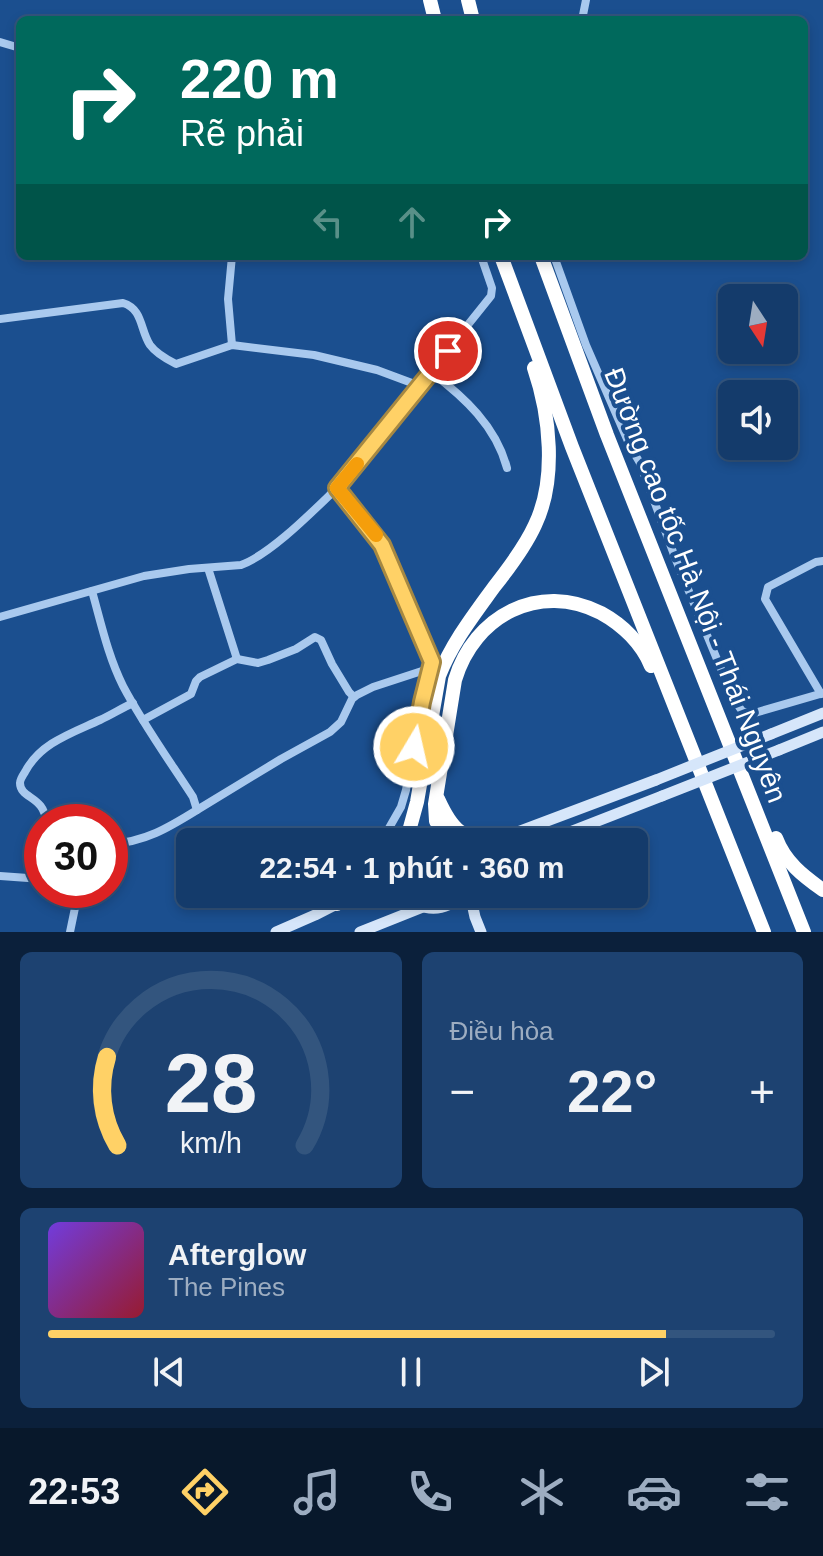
<!DOCTYPE html>
<html lang="vi">
<meta charset="utf-8">
<style>
:root{--surface:#143b6b;--page:#1d4271;--text:#f1f3f6;--muted:#9dadc1;--line:#33557e;--accent:#ffd166}
body{margin:0;font-family:Arial,sans-serif;background:var(--page);color:var(--text);height:100vh;display:flex;flex-direction:column;font-size:30px;white-space:nowrap}
*{box-sizing:border-box;margin:0}
p{font-size:26px;color:var(--muted)}
.icon{flex:none;width:44px;height:44px;fill:none;stroke:currentColor;stroke-width:2;stroke-linecap:round;stroke-linejoin:round}
.map{position:relative;height:932px;overflow:hidden}
.panel{display:flex;flex-direction:column;gap:20px;padding:20px;background:#0b203b;flex:1}
.panel>*{flex:none}
.guide{position:absolute;left:16px;top:16px;width:792px;height:244px;border-radius:12px;box-shadow:0 4px 12px #0003,0 0 0 2px var(--line);background:#00695c;color:#fff;overflow:hidden}
.needle{width:52px;rotate:168deg}
.tools{position:absolute;left:718px;top:284px;display:grid;gap:16px}
.tools a{display:grid;place-items:center;width:80px;height:80px;border-radius:12px;background:var(--surface);box-shadow:0 4px 12px #0003,0 0 0 2px var(--line);font-size:40px}
.speed{position:absolute;left:24px;top:804px;display:flex;gap:16px;font-size:40px;font-weight:700;text-align:center}
.speed>*{display:grid;place-content:center;width:104px;height:104px;border-radius:50%;background:var(--surface);box-shadow:0 4px 12px #0003,0 0 0 2px var(--line);line-height:1}
.speed .limit{border:12px solid #d22;background:#fff;color:#111}
.pin{position:absolute;display:grid;place-items:center;width:68px;height:68px;color:#fff;margin:-34px;border:4px solid #fff;border-radius:50%;box-shadow:0 2px 8px #0007}
.me{position:absolute;width:88px;margin:-44px;rotate:9deg;stroke-linejoin:round;filter:drop-shadow(0 0 6px #0008)}
.turn{display:flex;align-items:center;gap:28px;height:168px;padding:0 32px;font-size:36px}
.turn .icon{width:104px;height:104px;stroke-width:2.5}
.turn b{display:block;font-size:56px;line-height:68px}
.lanes{display:flex;align-items:center;height:76px;padding:0 32px;background:#0003;justify-content:center;gap:40px;direction:ltr}
.lanes .off{opacity:.35}
.big{font-size:60px;font-weight:600;line-height:1.1}
.panel .widget{flex:1;display:flex;flex-direction:column;justify-content:center;gap:12px;min-width:0;padding:0 28px;border-radius:12px;background:var(--page)}
.panel .dial{align-items:center;gap:0}
.dial svg{height:208px;overflow:visible;fill:none;stroke:var(--line);stroke-width:7;stroke-linecap:round;text-anchor:middle}
.dial text{fill:var(--text);stroke:none}
.song{display:flex;align-items:center;gap:24px}
.cover{width:96px;height:96px;border-radius:12px;background:linear-gradient(135deg,hsl(260 70% 55%),hsl(350 70% 35%))}
.played{height:8px;border-radius:4px;background:linear-gradient(90deg,var(--accent) 85%,var(--line) 85%)}
.keys{display:flex;justify-content:space-around;direction:ltr}
.heat{display:flex;justify-content:space-between;align-items:center;font-size:44px;direction:ltr}
.panel .tiles{flex:1;display:grid;gap:20px;grid-template-columns:1fr 1fr}
.widget:last-child{grid-column:span 2}
.trip{position:absolute;left:176px;top:828px;width:472px;height:80px;border-radius:12px;background:var(--surface);box-shadow:0 4px 12px #0003,0 0 0 2px var(--line);font-weight:600;line-height:80px;text-align:center}
.dock{display:flex;height:128px;justify-content:space-around;align-items:center;background:#08182b;color:var(--muted)}
.dock .icon{width:56px;height:56px}
.dock .current{color:var(--accent)}
.dock b{font-size:36px;color:var(--text)}
.map>svg:first-child{display:block}
</style>
<div class="map">
<svg width="823" height="932" viewBox="0 0 823 932">
<rect width="100%" height="100%" fill="#1b4f8f"/>
<g fill="none" stroke-linecap="round" stroke-linejoin="round">
<g stroke="#a9c9ee" stroke-width="8">
<path d="M582,20l4,-20"/>
<path d="M0,42l20,6"/>
<path d="M232,256l-4,43 4,46"/>
<path d="M554,256l32,89 44,101 10,17 36,97 57,138 9,13 9,3 72,-21"/>
<path d="M0,319l123,-16c20,6 17,27 27,42 5,7 18,15 26,19l56,-19 82,10 63,15 43,16"/>
<path d="M431,372c33,25 65,54 76,96"/>
<path d="M337,488l154,-192 1,-8 -11,-32"/>
<path d="M208,568l29,91"/>
<path d="M92,591c9,32 16,65 31,95 20,38 46,74 70,111l4,13c-29,18 -52,32 -87,34"/>
<path d="M0,617l144,-41 45,-7 52,-4c30,-11 72,-54 96,-77l42,51 53,123 -10,40 -16,88 -5,17 -20,35"/>
<path d="M821,694l-56,-95 3,-12 48,-25 7,-1"/>
<path d="M143,720l48,-26 5,-13 4,-4 37,-18 21,4 10,-3 28,-11 19,-12 6,3 11,24 17,28 5,5"/>
<path d="M197,810l84,-51 49,-27 11,-10 11,-23 5,-4 16,-8 58,-19"/>
<path d="M46,822c-1,-26 -26,-23 -26,-39 0,-3 3,-8 5,-11 15,-29 47,-39 75,-52 11,-5 22,-12 33,-17"/>
<path d="M0,876l42,3"/>
<path d="M48,890l27,5 1,8 -6,29"/>
<path d="M324,910l-3,-9 5,-7"/>
</g>
<g stroke="#d6e6fa" stroke-width="11">
<path d="M771,734l52,-21"/>
<path d="M779,750l44,-18"/>
<path d="M420,842l17,-3 11,3"/>
<path d="M491,842l165,-62"/>
<path d="M544,842l118,-46"/>
<path d="M404,894c18,19 41,19 58,0"/>
<path d="M470,894l5,23 6,15"/>
<path d="M276,932l39,-17 41,-21"/>
<path d="M360,932l63,-25"/>
</g>
<g stroke="#fff" stroke-width="14">
<path d="M430,0l5,20"/>
<path d="M468,0l5,20"/>
<path d="M501,256l71,191 192,485"/>
<path d="M541,256l66,179 197,497"/>
<path d="M438,799c15,33 23,39 59,42"/>
<path d="M776,838c9,24 27,38 47,52"/>
<path d="M406,842l11,-40 22,-126c13,-33 34,-60 55,-89 15,-19 31,-40 41,-62 22,-46 15,-110 -1,-157"/>
<path d="M448,842l-12,-21 -1,-17 20,-124c19,-64 84,-99 146,-67 22,12 41,31 50,53"/>
<path d="M337,904l11,-10"/>
</g>
<g stroke="#d6e6fa" stroke-width="11">
<path d="M656,780l115,-46"/>
<path d="M662,796l117,-46"/>
</g>
</g>
<g fill="none" stroke-linecap="round" stroke-linejoin="round">
<defs>
<path id="route" d="M414,747l8,-45 10,-40 -50,-117 -45,-57 111,-137"/>
</defs>
<use href="#route" stroke="#a68842" stroke-width="20"/>
<use href="#route" stroke="#ffd166" stroke-width="14"/>
<path stroke="#f59e0b" stroke-width="14" d="M357,464l-20,24 39,47"/>
</g>
<g text-anchor="middle" stroke-width="8" stroke-linejoin="round" paint-order="stroke">
<g font-size="28" fill="#fff" stroke="#1b4f8f">
<text transform="translate(696 585) rotate(69)" y="10">Đường cao tốc Hà Nội - Thái Nguyên</text>
</g>
</g>
</svg>
<div class="tools">
<a><svg class="needle" viewBox="-14 -14 28 28"><path d="M0-13l5 13h-10z" fill="#e53935"/><path d="M0 13l5-13h-10z" fill="#9dadc1"/></svg></a>
<a><svg class="icon" aria-label="sound" viewBox="0 0 24 24"><path d="M4 9h4l5-4v14l-5-4H4zM17 9q2 3 0 6"/></svg></a>
</div>
<div class="speed"><div class="limit">30</div></div>
<div class="pin" style="left:448px;top:351px;background:#d93025"><svg class="icon" aria-label="arrive" viewBox="0 0 24 24"><path d="M6 21V4h12l-3 4 3 4H6"/></svg></div>
<svg class="me" style="left:414px;top:747px" viewBox="-20 -20 40 40"><circle r="17" fill="#ffd166" stroke="#fff" stroke-width="3"/><path d="M0-11L8 9 0 5-8 9z" fill="#fff"/></svg>
<div class="trip">22:54 · 1 phút · 360 m</div>
<div class="guide">
<div class="turn"><svg class="icon" aria-label="right" viewBox="0 0 24 24"><path d="M7 20v-9h11M14 6l5 5-5 5"/></svg><div><b>220 m</b>Rẽ phải</div></div>
<div class="lanes"><svg class="icon off" aria-label="left" viewBox="0 0 24 24"><path d="M17 20v-9H6M10 6l-5 5 5 5"/></svg><svg class="icon off" aria-label="ahead" viewBox="0 0 24 24"><path d="M12 20V5M6 11l6-6 6 6"/></svg><svg class="icon" aria-label="right" viewBox="0 0 24 24"><path d="M7 20v-9h11M14 6l5 5-5 5"/></svg></div>
</div>
</div>
<section class="panel">
<div class="tiles">
<div class="widget dial"><svg viewBox="0 0 100 80">
<path d="M14 69A42 42 0 1 1 86 69"/>
<path d="M14 69A42 42 0 0 1 10 35" stroke="#ffd166"/>
<text x="50" y="56" font-size="32" font-weight="700">28</text>
<text x="50" y="72" font-size="11">km/h</text>
</svg></div>
<div class="widget"><p>Điều hòa</p>
<div class="heat"><a>−</a><b class="big">22°</b><a>+</a></div>
</div>
<div class="widget">
<div class="song"><i class="cover"></i><div><b>Afterglow</b><p>The Pines</p></div></div>
<div class="played"></div>
<div class="keys"><svg class="icon" aria-label="previous" viewBox="0 0 24 24"><path d="M18 5L8 12l10 7zM5 5v14"/></svg><svg class="icon" aria-label="pause" viewBox="0 0 24 24"><path d="M8 5v14M16 5v14"/></svg><svg class="icon" aria-label="next" viewBox="0 0 24 24"><path d="M6 5l10 7-10 7zM19 5v14"/></svg></div>
</div>
</div>
</section>
<nav class="dock">
<b>22:53</b>
<svg class="icon current" aria-label="directions" viewBox="0 0 24 24"><path d="M12 3l9 9-9 9-9-9zM9 14v-3h6M13 9l2 2-2 2"/></svg>
<svg class="icon" aria-label="music" viewBox="0 0 24 24"><path d="M9 18V5l10-2v13"/><circle cx="6" cy="18" r="3"/><circle cx="16" cy="16" r="3"/></svg>
<svg class="icon" aria-label="phone" viewBox="0 0 24 24"><path d="M5 4h4l2 5-3 2q2 4 5 5l2-3 5 2v4C11 20 4 13 5 4z"/></svg>
<svg class="icon" aria-label="climate" viewBox="0 0 24 24"><path d="M12 3v18M4 7l16 10M4 17L20 7"/></svg>
<svg class="icon" aria-label="car" viewBox="0 0 24 24"><path d="M5 17H2v-5l4-1 3-4h7l3 4 3 1v5h-3M9 17h6M6 11h13"/><circle cx="7" cy="17" r="2"/><circle cx="17" cy="17" r="2"/></svg>
<svg class="icon" aria-label="filters" viewBox="0 0 24 24"><path d="M4 7h16M4 17h16"/><circle cx="9" cy="7" r="2"/><circle cx="15" cy="17" r="2"/></svg>
</nav>
